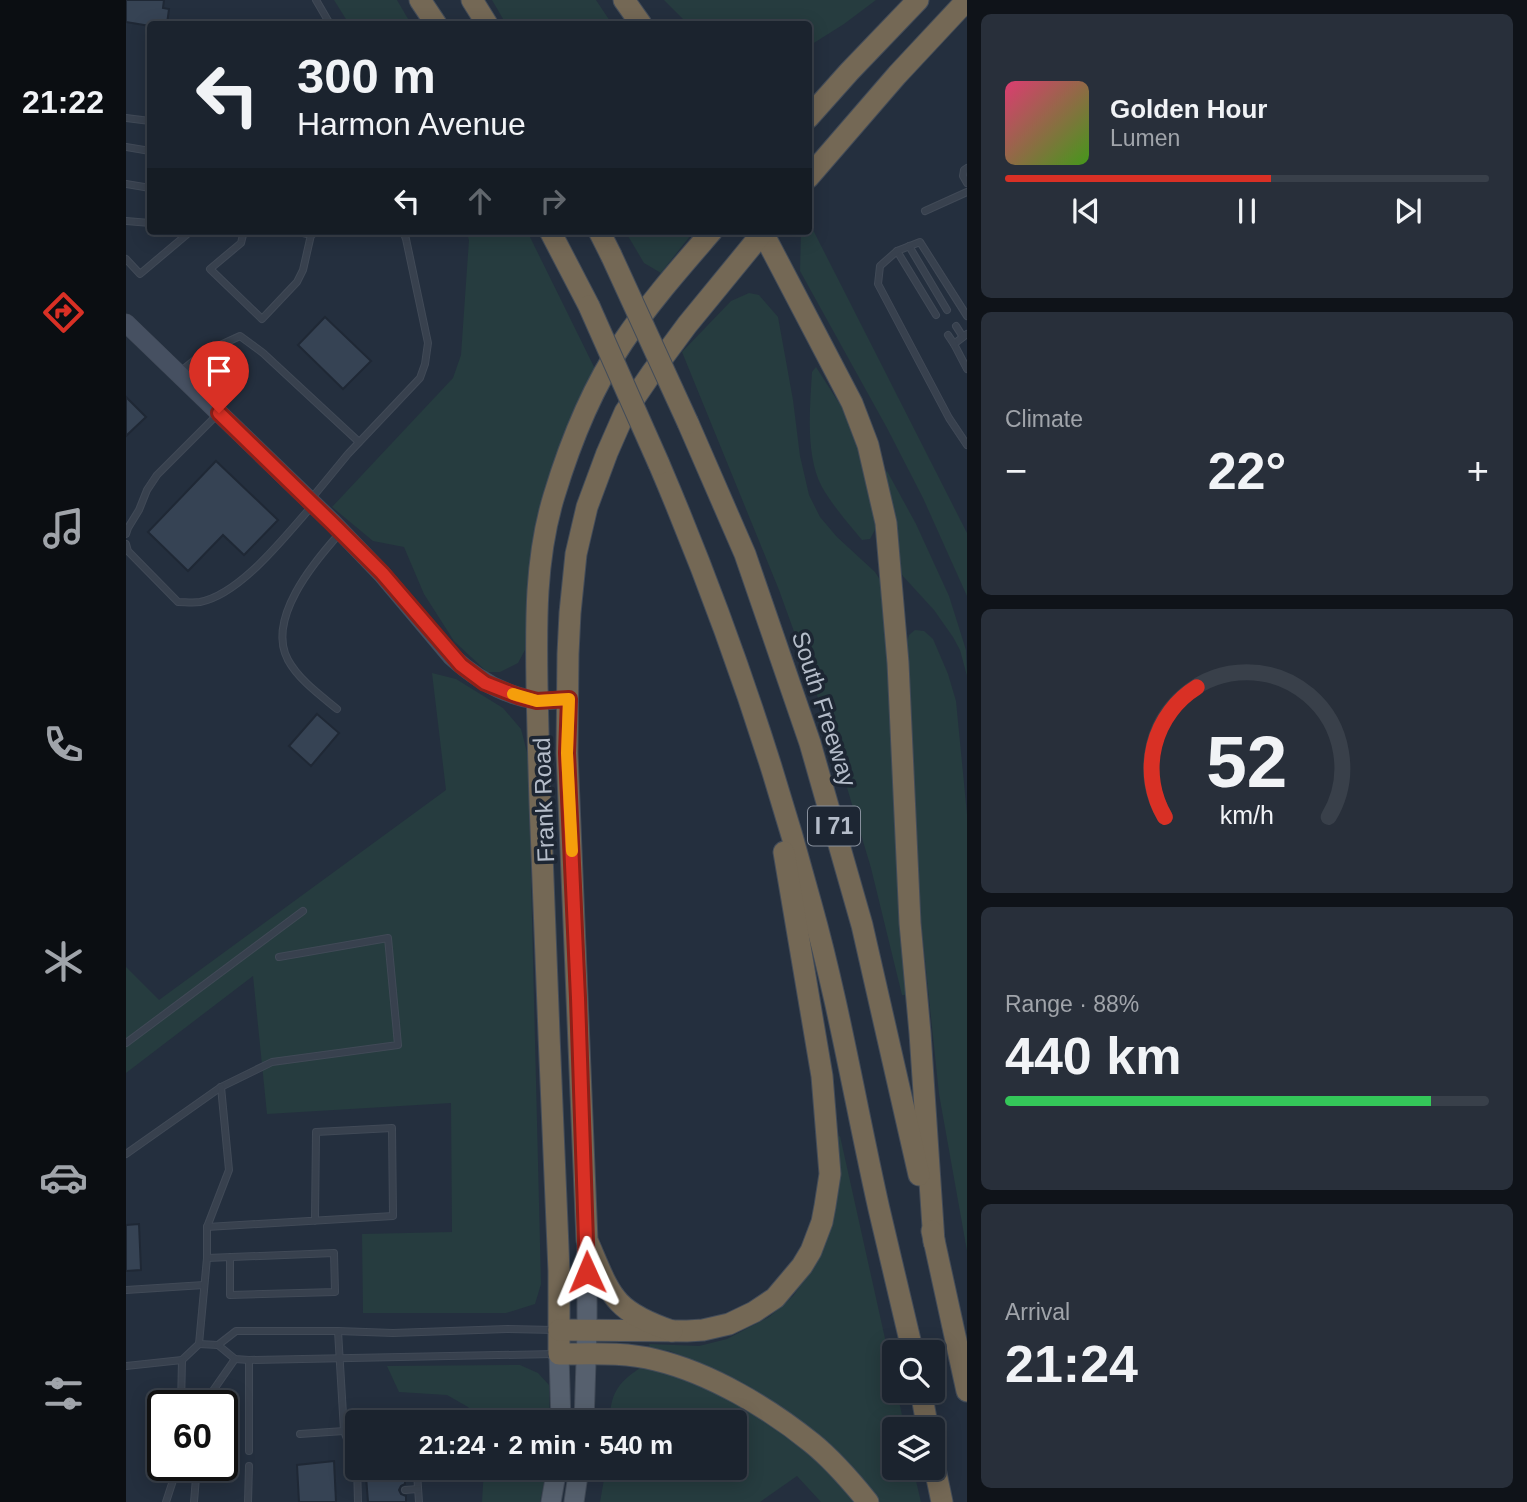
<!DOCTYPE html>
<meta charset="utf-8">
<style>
:root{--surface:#1b232e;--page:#282f3a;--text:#f1f3f6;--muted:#a0a4aa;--line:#39404a;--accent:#d93025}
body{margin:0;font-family:Helvetica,sans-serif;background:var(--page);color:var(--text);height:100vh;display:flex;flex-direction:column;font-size:26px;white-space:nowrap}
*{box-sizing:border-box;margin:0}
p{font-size:23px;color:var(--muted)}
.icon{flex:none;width:38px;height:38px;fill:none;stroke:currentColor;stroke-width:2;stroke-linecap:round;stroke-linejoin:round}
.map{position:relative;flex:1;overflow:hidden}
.sheet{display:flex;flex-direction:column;gap:14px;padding:14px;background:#0f1319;width:560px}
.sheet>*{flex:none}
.hud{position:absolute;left:21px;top:21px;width:665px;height:214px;border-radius:7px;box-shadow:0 4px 18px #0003,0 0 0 2px var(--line);background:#1b232e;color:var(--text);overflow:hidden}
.tools{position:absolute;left:756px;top:1340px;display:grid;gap:14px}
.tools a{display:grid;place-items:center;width:63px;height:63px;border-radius:7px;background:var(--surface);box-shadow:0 4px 18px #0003,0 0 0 2px var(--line);font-size:35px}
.speed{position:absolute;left:21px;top:1390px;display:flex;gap:14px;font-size:35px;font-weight:700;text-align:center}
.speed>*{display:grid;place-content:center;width:91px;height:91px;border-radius:50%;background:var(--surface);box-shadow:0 4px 18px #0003,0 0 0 2px var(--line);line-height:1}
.speed .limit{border:4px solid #111;border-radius:10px;background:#fff;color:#111}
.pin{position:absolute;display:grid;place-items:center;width:60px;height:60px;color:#fff;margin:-72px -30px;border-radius:50% 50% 50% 0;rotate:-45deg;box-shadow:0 0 7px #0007}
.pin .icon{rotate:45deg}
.me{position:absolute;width:77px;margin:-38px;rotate:359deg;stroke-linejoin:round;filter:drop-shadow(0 0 5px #0008)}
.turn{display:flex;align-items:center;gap:24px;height:147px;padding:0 35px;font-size:32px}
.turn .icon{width:91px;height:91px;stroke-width:2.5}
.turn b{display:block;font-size:49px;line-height:60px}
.lanes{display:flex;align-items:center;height:66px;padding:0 35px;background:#0003;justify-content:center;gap:35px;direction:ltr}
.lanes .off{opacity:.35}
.big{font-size:52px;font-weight:800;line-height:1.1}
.sheet .card{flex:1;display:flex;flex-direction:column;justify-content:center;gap:10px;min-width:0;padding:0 24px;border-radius:10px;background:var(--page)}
.sheet .dial{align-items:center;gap:0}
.dial svg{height:182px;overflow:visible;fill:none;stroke:var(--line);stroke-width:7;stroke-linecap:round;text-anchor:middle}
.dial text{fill:var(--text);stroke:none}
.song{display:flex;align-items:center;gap:21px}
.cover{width:84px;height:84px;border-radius:10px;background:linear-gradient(135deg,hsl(340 70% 55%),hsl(100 70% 35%))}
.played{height:7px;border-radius:4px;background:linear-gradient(90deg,var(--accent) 55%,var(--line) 55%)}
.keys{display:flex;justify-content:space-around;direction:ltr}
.heat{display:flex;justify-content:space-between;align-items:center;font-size:38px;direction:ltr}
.charge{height:10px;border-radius:5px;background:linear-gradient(90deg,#34c759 88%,var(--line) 0)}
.trip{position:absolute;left:219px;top:1410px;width:402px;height:70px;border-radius:7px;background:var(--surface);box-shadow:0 4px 18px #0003,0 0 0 2px var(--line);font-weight:800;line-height:70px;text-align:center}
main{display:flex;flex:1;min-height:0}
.dock{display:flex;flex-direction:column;width:126px;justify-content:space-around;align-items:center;background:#0b0e12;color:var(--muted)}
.dock .icon{width:49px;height:49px}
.dock .selected{color:var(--accent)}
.dock b{font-size:32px;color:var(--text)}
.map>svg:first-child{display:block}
</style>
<main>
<nav class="dock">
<b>21:22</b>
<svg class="icon selected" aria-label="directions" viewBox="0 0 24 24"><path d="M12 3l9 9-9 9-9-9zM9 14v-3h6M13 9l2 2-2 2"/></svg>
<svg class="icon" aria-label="music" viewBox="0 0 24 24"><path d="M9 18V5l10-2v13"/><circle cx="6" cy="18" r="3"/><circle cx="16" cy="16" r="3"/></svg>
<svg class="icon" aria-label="phone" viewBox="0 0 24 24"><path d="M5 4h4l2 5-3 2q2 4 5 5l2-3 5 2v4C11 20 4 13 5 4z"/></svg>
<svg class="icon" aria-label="climate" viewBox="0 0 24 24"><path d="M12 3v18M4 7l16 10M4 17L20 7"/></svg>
<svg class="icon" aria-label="car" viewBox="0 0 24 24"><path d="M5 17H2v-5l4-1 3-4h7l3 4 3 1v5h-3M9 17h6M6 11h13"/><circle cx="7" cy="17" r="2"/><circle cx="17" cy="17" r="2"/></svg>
<svg class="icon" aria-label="filters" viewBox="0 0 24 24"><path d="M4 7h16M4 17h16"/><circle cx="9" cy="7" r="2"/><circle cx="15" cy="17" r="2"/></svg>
</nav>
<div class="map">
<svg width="841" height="1502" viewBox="0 0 841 1502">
<rect width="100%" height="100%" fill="#242f3e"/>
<g fill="#263c3f">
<path d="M208,0h63l14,24h-62z"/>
<path d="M366,0h104l16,24h-106z"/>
<path d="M538,0h212l-32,24 -35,22 -1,-22h-120z"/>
<path d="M683,222l158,311v63l-44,-98 -36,-70 -87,-157 1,-40h7z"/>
<path d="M340,231h61l72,146 -66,171 -8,102 -7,13 -18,9h-13l-33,-31 -30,-47 -20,-47 -31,-6 -41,-34 121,-129 8,-23 8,-115z"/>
<path d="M499,231h69l-33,42 -17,-10z"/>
<path d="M623,293l10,2 19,22 15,83 7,56 9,39 11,22 17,20 38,35 9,14 23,409h-5l-31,-127 -40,-134 -52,-144 -97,-238 49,-51z"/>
<path d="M690,367l32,50 13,40 15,71 -6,11 -8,1c-14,-17 -29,-34 -40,-53 -17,-32 -12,-80 -10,-115z"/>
<path d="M761,471l29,53 33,72 17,54 1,26 -7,-26 -7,-13 -19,-27 -32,-35 -20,-99z"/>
<path d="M789,630l9,1 9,8 15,35 8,27 11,113v437l-28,-157 -18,-172 -15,-276 3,-11z"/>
<path d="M306,673l24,6 47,29 18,21 7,27 13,528 -6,20 -29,9h-143l-1,-79 90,-2 -1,-129 -184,11 -14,-138 -127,97v-106l33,33 287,-210z"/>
<path d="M714,1136l54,243v12h3l8,39h-11v38h19l8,34h-41l-3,-4 -115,-103 -36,-21 -56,-23 -20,-3 -1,-4 50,2 28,-7 42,-22 24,-21 21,-29 14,-35 7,-94z"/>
<path d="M394,1365l18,8 11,12 1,38h-69l-13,-16 -21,-12 -48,-3 -12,-26z"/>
<path d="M514,1368c5,0 11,-1 16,0 10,2 21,9 30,12 60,24 130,70 169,122h-34l-24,-26 -37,26h-160l6,-34h129v-45h-126c2,-29 7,-39 31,-55z"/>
<path d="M358,1468h63l-7,34h-58z"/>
</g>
<g fill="#364354" stroke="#1f2835" stroke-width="2">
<path d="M0,0h38l-1,8 6,1 -2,15 -17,2 -24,-4z"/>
<path d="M199,317l46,44 -28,28 -45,-44z"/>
<path d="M0,397l20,20 -20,19z"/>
<path d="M90,461l62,59 -34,35 -21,-20 -35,36 -40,-39z"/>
<path d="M191,714l22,19 -28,33 -22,-20z"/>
<path d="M13,1224l2,46 -15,1v-46z"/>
<path d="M208,1461l2,41h-37l-2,-37z"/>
<path d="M279,1474v10l-4,2 -2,4 2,4 5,2v6h-38l-2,-26z"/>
</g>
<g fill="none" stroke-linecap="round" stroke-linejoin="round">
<defs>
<g id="lane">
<path d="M190,0l14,24"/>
<path d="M0,118l24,3"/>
<path d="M0,147l24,4"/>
<path d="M841,168l-3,2 -1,6 4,7"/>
<path d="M0,184l24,4"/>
<path d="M799,211l42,-19"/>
<path d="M0,221l24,2"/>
<path d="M118,231l-3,12 -31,26 52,50 35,-37 6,-12 8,-35"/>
<path d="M169,231l16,4 8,-4"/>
<path d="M783,246l38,64"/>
<path d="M771,251l39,64"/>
<path d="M0,259l14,15 51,-43"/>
<path d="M841,316l-47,-74 -23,9 -17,15 -2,18 71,134 18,27"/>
<path d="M830,326l7,11"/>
<path d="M841,334l-13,10 13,25"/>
<path d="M822,335l6,9"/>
<path d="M55,371l22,-18 37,-17 23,17 96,89"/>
<path d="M185,499l37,-45 72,-76 5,-14 3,-21 -22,-104 -3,-8"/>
<path d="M0,534l2,-6 11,-18 8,-20 10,-15 60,-60"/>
<path d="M0,544l2,7 50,51c7,0 15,1 22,0 41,-8 85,-66 112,-96"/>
<path d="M211,709c-17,-14 -38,-29 -49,-49 -22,-41 26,-98 52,-127"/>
<path d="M0,1043l177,-132"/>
<path d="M0,1154l95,-67 51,-25 126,-17 -10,-107 -109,19"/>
<path d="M81,1227l186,-11 -1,-88 -76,4 -1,89"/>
<path d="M81,1258l127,-5 1,39 -105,3v-38"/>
<path d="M0,1290l78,-5"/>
<path d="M212,1331l6,100 13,34 1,37"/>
<path d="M73,1344l19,1 17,14 14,1 305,-6"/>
<path d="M92,1345l18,-14h102l55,2 114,-4 48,1"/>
<path d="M123,1360v91"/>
<path d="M0,1366l56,-6 17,-16 8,-86v-31l22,-57 -8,-83"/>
<path d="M55,1405l1,-45"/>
<path d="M77,1405l32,-46"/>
<path d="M174,1434l44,-3"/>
<path d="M288,1468l3,5 2,29"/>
<path d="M279,1490l13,-1"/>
<path d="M40,1502l12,-37"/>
<path d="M68,1502l3,-37"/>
<path d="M122,1502l1,-36"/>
</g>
<path id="secondary" d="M0,323l207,200 49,51 69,82c24,22 51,39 84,44 11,2 23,0 34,-1"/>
<g id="primary">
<path d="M433,1354l2,69"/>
<path d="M458,1423l3,-92v-90"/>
<path d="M425,1502l6,-34"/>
<path d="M448,1502l5,-34"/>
</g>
<g id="highway">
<path d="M294,0l16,24"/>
<path d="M346,0l15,24"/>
<path d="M498,0l17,24"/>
<path d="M682,118l41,-46 69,-72"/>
<path d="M682,178l89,-103 70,-75"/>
<path d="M424,231l39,75"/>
<path d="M473,231l12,24"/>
<path d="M586,231c-31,36 -63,72 -89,111 -31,46 -53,101 -69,154 -19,62 -18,127 -17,190 1,47 2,95 4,142 5,148 12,295 18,443v83c32,0 66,-2 97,6 54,13 113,48 156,83 21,17 39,38 56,59"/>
<path d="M636,231l90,172 16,42 18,78 12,140 12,260 10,110 14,209"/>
<path d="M562,423l57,131 65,189 52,182 57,250"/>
<path d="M533,464c61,143 112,290 152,440 28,100 45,203 68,305 11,48 23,96 34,144"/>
<path d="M806,1231l35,160"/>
<path d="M433,1330l128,1 16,-1 26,-6 25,-12 21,-14 27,-32 9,-15 11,-29 3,-16 5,-32 -8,-98 -38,-224"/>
<path d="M546,1331c-61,-21 -61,-36 -85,-91l-20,-487 1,-99 2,-41 6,-59 11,-47 20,-54 18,-41 28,-41 34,-46 77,-94"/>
<path d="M795,1391l7,39"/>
<path d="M807,1459l9,43"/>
</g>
</defs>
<use href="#lane" stroke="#414a57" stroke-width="8"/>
<use href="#secondary" stroke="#414a57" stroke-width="19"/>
<use href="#primary" stroke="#414a57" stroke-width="21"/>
<use href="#highway" stroke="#434c59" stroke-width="23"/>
<use href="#lane" stroke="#38414e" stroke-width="6"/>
<use href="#secondary" stroke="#465061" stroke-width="18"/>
<use href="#primary" stroke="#56606e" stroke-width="19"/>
<use href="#highway" stroke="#746855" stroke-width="21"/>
<defs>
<g id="highway-bridge">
<path d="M485,255l77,168"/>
<path d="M463,306l70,158"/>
</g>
</defs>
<use href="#highway-bridge" stroke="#434c59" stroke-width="23" stroke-linecap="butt"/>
<use href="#highway-bridge" stroke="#746855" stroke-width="21"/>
</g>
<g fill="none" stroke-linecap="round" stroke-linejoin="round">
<defs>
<path id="route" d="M93,413l113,110 50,50 79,92 24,18 33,13 19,5 32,-2 -2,54 11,245 9,274"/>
</defs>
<use href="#route" stroke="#8d1f18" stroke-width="18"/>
<use href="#route" stroke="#d93025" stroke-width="12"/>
<path stroke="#f59e0b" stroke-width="12" d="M387,694l24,7 32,-2 -2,54 5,98"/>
</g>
<g text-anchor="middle" stroke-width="7" stroke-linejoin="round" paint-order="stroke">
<rect fill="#1d2633" stroke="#878f9c" stroke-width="2" x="682" y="806.5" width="52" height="39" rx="5"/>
<g font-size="23" font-weight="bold" fill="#b4bcc9">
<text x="708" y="834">I 71</text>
</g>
<g font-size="24" fill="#b4bcc9" stroke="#1d2633">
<text transform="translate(698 709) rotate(72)" y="8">South Freeway</text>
<text transform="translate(418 800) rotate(-92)" y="8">Frank Road</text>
</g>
</g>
</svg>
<div class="tools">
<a><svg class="icon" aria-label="search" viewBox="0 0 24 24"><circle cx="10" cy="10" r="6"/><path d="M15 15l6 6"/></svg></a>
<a><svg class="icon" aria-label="layers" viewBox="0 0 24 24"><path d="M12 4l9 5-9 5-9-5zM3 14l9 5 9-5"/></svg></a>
</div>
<div class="speed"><div class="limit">60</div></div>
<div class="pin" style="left:93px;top:413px;background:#d93025"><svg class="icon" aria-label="arrive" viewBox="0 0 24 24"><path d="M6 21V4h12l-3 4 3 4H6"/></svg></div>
<svg class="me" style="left:461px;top:1272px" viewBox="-20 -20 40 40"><path d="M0-17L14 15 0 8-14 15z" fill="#d93025" stroke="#fff" stroke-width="4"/></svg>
<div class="trip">21:24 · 2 min · 540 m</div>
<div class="hud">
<div class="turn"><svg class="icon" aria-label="left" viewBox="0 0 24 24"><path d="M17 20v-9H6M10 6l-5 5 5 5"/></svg><div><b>300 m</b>Harmon Avenue</div></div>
<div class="lanes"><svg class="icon" aria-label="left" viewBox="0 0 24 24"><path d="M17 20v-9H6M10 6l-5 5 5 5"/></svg><svg class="icon off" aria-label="ahead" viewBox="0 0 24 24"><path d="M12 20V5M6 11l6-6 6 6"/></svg><svg class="icon off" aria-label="right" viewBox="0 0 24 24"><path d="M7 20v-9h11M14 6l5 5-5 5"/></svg></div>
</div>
</div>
<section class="sheet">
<div class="card">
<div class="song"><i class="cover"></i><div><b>Golden Hour</b><p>Lumen</p></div></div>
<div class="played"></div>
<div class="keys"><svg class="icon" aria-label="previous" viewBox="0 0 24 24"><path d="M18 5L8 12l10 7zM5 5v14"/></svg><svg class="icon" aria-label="pause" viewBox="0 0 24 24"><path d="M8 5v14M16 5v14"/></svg><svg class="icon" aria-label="next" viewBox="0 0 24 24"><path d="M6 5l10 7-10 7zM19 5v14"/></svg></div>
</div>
<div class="card"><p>Climate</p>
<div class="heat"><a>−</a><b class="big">22°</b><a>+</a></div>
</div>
<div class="card dial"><svg viewBox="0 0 100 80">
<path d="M14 69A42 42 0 1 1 86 69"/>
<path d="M14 69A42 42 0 0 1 28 12" stroke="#d93025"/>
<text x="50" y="56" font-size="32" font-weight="700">52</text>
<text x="50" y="72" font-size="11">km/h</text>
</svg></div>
<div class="card"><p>Range · 88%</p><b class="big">440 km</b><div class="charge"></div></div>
<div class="card"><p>Arrival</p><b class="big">21:24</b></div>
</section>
</main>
